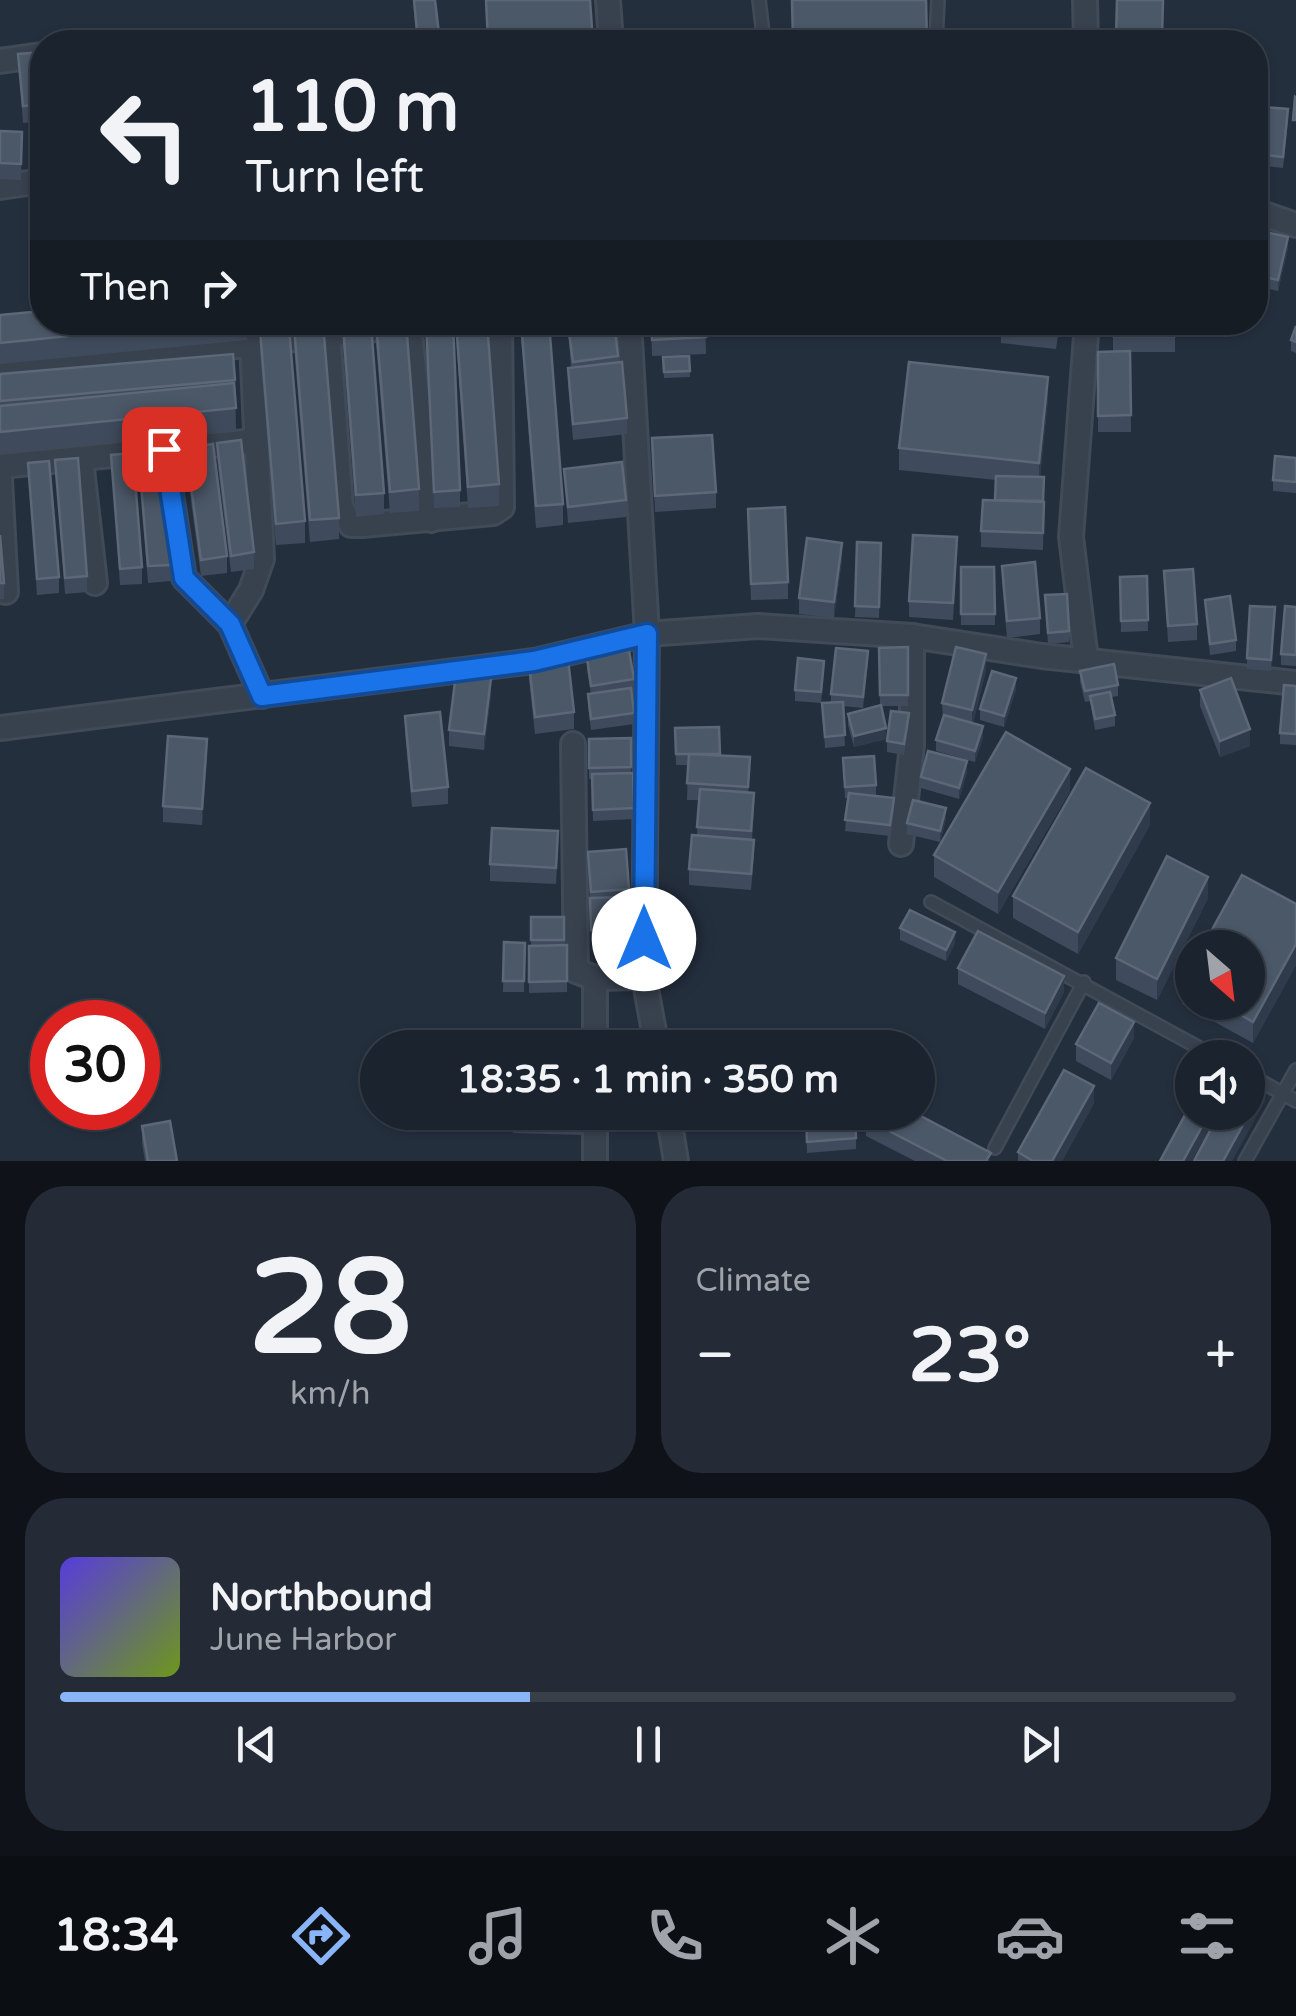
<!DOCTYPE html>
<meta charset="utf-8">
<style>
:root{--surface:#1b232e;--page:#242b36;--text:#f1f3f6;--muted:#a0a4aa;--line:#39404a;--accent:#8ab4f8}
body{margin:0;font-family:"Varela Round",sans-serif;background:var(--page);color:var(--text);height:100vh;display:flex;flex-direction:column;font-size:38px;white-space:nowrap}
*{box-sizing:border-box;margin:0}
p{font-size:32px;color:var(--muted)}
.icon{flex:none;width:55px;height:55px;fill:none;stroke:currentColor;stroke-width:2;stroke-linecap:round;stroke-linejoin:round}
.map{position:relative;height:1161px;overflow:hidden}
.sheet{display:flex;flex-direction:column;gap:25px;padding:25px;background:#0f1319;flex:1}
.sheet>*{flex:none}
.hud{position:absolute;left:30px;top:30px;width:1238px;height:305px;border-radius:40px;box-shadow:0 2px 8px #0004,0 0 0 2px var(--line);background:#1b232e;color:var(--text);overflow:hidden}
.needle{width:65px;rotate:152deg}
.fabs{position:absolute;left:1175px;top:930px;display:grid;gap:20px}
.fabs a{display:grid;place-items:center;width:90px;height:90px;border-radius:50%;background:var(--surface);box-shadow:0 2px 8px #0004,0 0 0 2px var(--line);font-size:50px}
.speed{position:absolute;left:30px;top:1000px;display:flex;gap:20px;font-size:50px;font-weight:700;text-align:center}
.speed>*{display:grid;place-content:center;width:130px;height:130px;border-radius:50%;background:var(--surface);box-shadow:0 2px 8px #0004,0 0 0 2px var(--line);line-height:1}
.speed .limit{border:15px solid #d22;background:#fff;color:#111}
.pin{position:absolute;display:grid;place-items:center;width:85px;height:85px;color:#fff;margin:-42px;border-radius:20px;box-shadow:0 5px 15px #0006}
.me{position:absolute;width:110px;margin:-55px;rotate:0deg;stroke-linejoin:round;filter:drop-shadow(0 0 8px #0008)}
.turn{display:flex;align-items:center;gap:35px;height:210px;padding:0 50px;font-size:45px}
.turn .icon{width:130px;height:130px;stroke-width:2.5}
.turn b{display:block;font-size:70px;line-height:85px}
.then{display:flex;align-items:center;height:95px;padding:0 50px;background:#0003;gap:20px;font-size:38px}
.big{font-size:75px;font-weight:700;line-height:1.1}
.sheet .card{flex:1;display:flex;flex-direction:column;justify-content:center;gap:15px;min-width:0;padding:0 35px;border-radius:40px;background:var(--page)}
.sheet .dial{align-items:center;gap:0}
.dial b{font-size:130px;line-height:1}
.song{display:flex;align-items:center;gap:30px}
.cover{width:120px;height:120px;border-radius:15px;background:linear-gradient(135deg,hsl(250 70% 55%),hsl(80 70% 35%))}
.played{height:10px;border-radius:5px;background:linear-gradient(90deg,var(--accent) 40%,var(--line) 40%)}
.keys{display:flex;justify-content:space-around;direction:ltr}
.heat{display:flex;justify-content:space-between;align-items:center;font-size:55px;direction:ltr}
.sheet .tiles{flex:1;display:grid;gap:25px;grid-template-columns:1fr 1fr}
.card:last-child{grid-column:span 2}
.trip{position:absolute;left:360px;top:1030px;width:575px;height:100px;border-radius:50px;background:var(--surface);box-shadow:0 2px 8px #0004,0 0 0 2px var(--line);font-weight:700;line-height:100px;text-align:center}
.dock{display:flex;height:160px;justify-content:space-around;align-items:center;background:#0b0e12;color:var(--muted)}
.dock .icon{width:70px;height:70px}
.dock .active{color:var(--accent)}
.dock b{font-size:45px;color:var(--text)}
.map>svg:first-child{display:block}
</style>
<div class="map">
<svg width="1296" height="1161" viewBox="0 0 1296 1161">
<rect width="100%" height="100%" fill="#242f3e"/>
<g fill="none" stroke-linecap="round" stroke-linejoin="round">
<defs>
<g id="service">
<path d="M759,0l5,42"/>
<path d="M936,42l2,-42"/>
<path d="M931,902l287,156"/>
<path d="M1248,1074l48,27"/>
<path d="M995,1148l89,-166"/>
<path d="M1245,1161l51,-91"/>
</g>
<g id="minor">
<path d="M608,0l3,42"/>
<path d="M1085,0l1,42"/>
<path d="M118,42h26"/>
<path d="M0,61l42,-6"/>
<path d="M0,187l42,-6"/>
<path d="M1255,211l41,14"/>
<path d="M629,322l18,312 -3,343 13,71"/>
<path d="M409,325l22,195"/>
<path d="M328,333l13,174 10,18h11l131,-12 9,-6 -2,-185"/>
<path d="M0,375l432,-53"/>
<path d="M164,449l20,129 46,46 32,72"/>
<path d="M81,460l14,123"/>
<path d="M0,466l245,-24"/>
<path d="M0,479l6,113"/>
<path d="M230,624l21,-34 11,-31 -11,-237"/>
<path d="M1086,660l-15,-123 16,-215"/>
<path d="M0,728l534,-67 113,-27 111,-8 154,10 130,20 254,27"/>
<path d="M573,744l3,227 19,7 49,-1"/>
<path d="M901,844l11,-99v-109"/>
<path d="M595,978v70"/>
<path d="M595,1112v49"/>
<path d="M668,1112l8,49"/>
</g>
</defs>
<use href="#service" stroke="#414a57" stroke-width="16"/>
<use href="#minor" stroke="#414a57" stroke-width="28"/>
<use href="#service" stroke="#38414e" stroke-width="11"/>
<use href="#minor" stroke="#38414e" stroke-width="22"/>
</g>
<g fill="#3f4b5c">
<path d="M413,0h22l5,42h-23z"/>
<path d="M1117,0h46v42h-47z"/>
<path d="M42,52v69l-19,2 -5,-69z"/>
<path d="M1288,120l-5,48 -27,-3v-11z"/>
<path d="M0,131l22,1 -1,48 -21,-1z"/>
<path d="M1255,237l33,11 -10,43 -23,-5z"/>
<path d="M0,315l42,7h205v18l-247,24z"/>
<path d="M312,322h26v8l-14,1 15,187v21l-29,3 -16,-195v-21l18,-2z"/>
<path d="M364,322h42l13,167v22l-29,2 -14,-169v-21z"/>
<path d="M426,322l34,168v17l-26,1z"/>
<path d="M455,322h32l12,162v22l-31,2z"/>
<path d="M520,322h29l14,182v21l-27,3z"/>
<path d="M651,322h54l1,32 -54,2z"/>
<path d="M1001,322h59l-4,27 -55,-6z"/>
<path d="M1113,322h62v30h-45l1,80h-33v-80h15z"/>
<path d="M343,326l41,167v21l-28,3 -13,-170z"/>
<path d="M568,326l50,30 9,62v16l-54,6 -5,-56v-16l3,-1z"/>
<path d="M1296,326v27l-5,-2v-11z"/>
<path d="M260,330l45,191v22l-29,2 -16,-194z"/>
<path d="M689,356l1,21 -26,1 -1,-21z"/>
<path d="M0,374l235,6 1,50 -236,23z"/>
<path d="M1048,398l-8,79 4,25 -1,48 -62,-3v-16l14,-31 1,-20 -97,-10v-22z"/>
<path d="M652,438l64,54v16l-61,4z"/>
<path d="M217,443l37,109v17l-23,3 -14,-112z"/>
<path d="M186,448l41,108v17l-26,3 -15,-112z"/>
<path d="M138,450l33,115v16l-23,2z"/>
<path d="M111,455l31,112v17l-22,1z"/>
<path d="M1296,458v35l-23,-2v-11z"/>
<path d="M55,460l32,116v16l-22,2z"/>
<path d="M28,463l31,114v16l-22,2z"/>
<path d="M564,469l62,31v17l-58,6z"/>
<path d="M748,525l40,57v17l-37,1z"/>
<path d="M0,535l4,48v16h-4z"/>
<path d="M857,542l24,1 -2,75 -24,-1z"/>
<path d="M957,553l-4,67 -44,-3v-16z"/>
<path d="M842,559l-8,59 -35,-4v-16z"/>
<path d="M1002,566l38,52v16l-33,4 -5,-56z"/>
<path d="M961,567h33l1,58h-34z"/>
<path d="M1164,571l33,53v16l-29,2z"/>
<path d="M1147,576l1,55 -27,1 -1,-55z"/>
<path d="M1045,595l24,36v11l-21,2z"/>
<path d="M1205,600l31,40v11l-26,4z"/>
<path d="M1275,607l-4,64 -24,-2v-11z"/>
<path d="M1296,607v59l-15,-1v-11z"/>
<path d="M908,647v59h-27l5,33 -32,8 -6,-22v-11l32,-8 -1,-58z"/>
<path d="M587,658l47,21v11l-3,1 3,33 -43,6 -3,-25v-11l3,-1 -4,-23z"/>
<path d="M868,662l-5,46 -20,-2 2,40 -20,2 -3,-45h9v-9z"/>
<path d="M529,664l45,48v17l-39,5 -6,-54z"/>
<path d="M986,670l-13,53 10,14 -8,25 -39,-11v-11l7,-21 -1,-16z"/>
<path d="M1080,671l38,14v11l-7,1 4,18v11l-20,4 -5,-29 -5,1 -5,-20z"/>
<path d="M824,672l-3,31 -26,-2v-11z"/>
<path d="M1296,686v59l-16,-1v-11z"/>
<path d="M1016,689l-12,38 -24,-7v-11z"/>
<path d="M1200,690l50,56 -30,11 -20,-51z"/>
<path d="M491,694l-7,56 -35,-4v-16z"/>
<path d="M405,716l43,71v17l-36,3 -7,-75z"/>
<path d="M909,724l-5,31 -17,-3v-11z"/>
<path d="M719,727l1,29 30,18 -2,19 6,17 -2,29 2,17 -3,34 -62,-5v-16l8,-34 2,-35h-12l1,-35h-12l-1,-37z"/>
<path d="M589,739l42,28v6h2l1,46 -41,2 -1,-42h-3z"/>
<path d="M207,756l-5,69 -39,-3v-16z"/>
<path d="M843,758l33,27v11l18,13 -4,27 -45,-5 3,-33h-3z"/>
<path d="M967,772l-8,27 -38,-11v-11z"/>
<path d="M1070,791l-72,123 -64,-37v-22z"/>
<path d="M946,819l-6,23 -33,-8v-11z"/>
<path d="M1150,825l-72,129 -65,-36v-22z"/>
<path d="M558,848l-2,36 -66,-3v-17z"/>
<path d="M588,852l41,37v51l-38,1z"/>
<path d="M1208,898l-51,102 -41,-20v-22z"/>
<path d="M1296,904v61l-43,78 -71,-39v-22l10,-18v38h56z"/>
<path d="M531,917h33v28h3v47l-38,1v-47h2z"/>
<path d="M900,928l55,15 -9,18 -46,-21z"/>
<path d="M504,942l21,1 -1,49h-21z"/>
<path d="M958,968l106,24 -19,37 -87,-45z"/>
<path d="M1134,1038l-23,42 -35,-19v-17z"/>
<path d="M1094,1103l-32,58h-44v-9z"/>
<path d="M583,1112v23l-70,-2v-16z"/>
<path d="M806,1116l50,22v11l-49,4z"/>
<path d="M866,1119l125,42h-76l-49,-25z"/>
<path d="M142,1126l35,35h-32l-3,-18z"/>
</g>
<g fill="#2f3b4b">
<path d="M1288,237v11l-10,43v-11z"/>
<path d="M1048,377v21l-9,87v-22z"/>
<path d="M842,543v16l-8,59v-16z"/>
<path d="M986,654v16l-14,57v-17z"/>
<path d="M491,678v16l-7,56v-16z"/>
<path d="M1016,678v11l-12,38v-11z"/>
<path d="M983,726v11l-8,25v-11z"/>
<path d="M886,728v11l-32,8v-11z"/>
<path d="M1250,729v17l-30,11v-16z"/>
<path d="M207,739v17l-5,69v-16z"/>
<path d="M967,761v11l-8,27v-11z"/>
<path d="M1070,769v22l-72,123v-22z"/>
<path d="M1150,803v22l-72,129v-22z"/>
<path d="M946,808v11l-6,23v-11z"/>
<path d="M1208,877v21l-51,102v-21z"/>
<path d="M955,932v11l-9,18v-11z"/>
<path d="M1296,944v21l-43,78v-21z"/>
<path d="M1064,976v16l-19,37v-16z"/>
<path d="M1134,1022v16l-23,42v-17z"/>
<path d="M1265,1085v16l-33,60h-9z"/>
<path d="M1094,1086v17l-32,58h-10z"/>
<path d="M1210,1112h9l-27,49h-9z"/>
</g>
<g fill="#4b5868" stroke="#5c6777" stroke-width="2.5">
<path d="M414,0h21l5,42h-22z"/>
<path d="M486,0h104l3,42h-105z"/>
<path d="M792,0h134l1,42h-134z"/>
<path d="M1117,0h46l-1,38 -46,-1z"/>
<path d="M1061,31v11h-115v-8z"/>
<path d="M765,37l1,5h-48v-3z"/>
<path d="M42,52v52l-19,2 -5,-52z"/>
<path d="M1295,97l1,1v22h-3z"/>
<path d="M1262,107l26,2 -5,48 -27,-3z"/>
<path d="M0,131l22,1 -1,32 -21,-1z"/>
<path d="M1257,230l31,7 -10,43 -23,-5v-38z"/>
<path d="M42,311v11h164l-206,21v-28z"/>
<path d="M406,322l13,167 -29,3 -14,-169z"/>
<path d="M426,322h27l7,168 -26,2z"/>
<path d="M456,322h31l12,162 -31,3z"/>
<path d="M521,322h28l14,182 -27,2z"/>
<path d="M599,322h15l4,34 -45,6 -5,-36z"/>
<path d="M652,322h53l1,15 -54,3z"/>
<path d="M1001,322h57l-2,11 -55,-7z"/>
<rect x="1113" y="322" width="62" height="14"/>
<path d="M323,323l16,195 -29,2 -16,-194z"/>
<path d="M371,324l13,169 -28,2 -13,-169z"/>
<path d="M1296,326v16l-5,-2z"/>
<path d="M289,327l16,194 -29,3 -16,-194z"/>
<path d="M1130,351l1,64 -33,1v-64z"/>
<path d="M233,354l2,26 -235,21v-27z"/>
<path d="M689,356l1,15 -26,1 -1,-15z"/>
<path d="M622,362l5,56 -54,6 -5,-56z"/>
<path d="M909,362l139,15 -9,86 -140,-15z"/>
<path d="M234,383l2,25 -236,24v-26z"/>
<path d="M712,435l4,57 -61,4 -3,-58z"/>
<path d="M241,440l13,112 -23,4 -14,-113z"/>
<path d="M213,444l14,112 -26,4 -15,-112z"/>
<path d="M161,448l10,117 -23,1 -10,-116z"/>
<path d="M133,453l9,114 -22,2 -9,-114z"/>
<path d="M1275,456l21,2v24l-23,-2z"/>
<path d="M78,458l9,118 -22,2 -10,-118z"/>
<path d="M49,461l10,116 -22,2 -9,-116z"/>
<path d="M622,462l4,38 -58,7 -4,-38z"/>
<path d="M996,476l48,1 -1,24 -48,-1z"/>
<path d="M983,500l61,2 -1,31 -62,-2z"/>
<path d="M785,507l3,75 -37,2 -3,-75z"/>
<path d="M0,535l4,48h-4z"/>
<path d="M913,535l44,2 -4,66 -44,-2z"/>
<path d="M807,538l35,5 -8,59 -35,-4z"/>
<path d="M857,542l24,1 -2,64 -24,-1z"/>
<path d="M1035,562l5,56 -33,3 -5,-55z"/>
<path d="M961,567h33l1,47h-34z"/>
<path d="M1193,569l4,55 -29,2 -4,-55z"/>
<path d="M1147,576l1,44 -27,1 -1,-44z"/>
<path d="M1067,594l2,37 -21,2 -3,-38z"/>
<path d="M1230,596l6,44 -26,4 -5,-44z"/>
<path d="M1250,606l25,1 -4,53 -24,-2z"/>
<path d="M1285,606l11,1v48l-15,-1z"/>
<path d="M908,647v48h-28l-1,-47z"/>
<path d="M956,647l30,7 -14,56 -30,-7z"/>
<path d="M836,648l32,3 -5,46 -32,-3z"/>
<path d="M629,651l5,28 -43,7 -4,-28z"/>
<path d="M798,658l26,3 -3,31 -26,-2z"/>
<path d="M568,659l6,53 -39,5 -6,-53z"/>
<path d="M1114,664l4,21 -33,6 -5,-20z"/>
<path d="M992,671l24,7 -12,38 -24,-7z"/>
<path d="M456,674l35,4 -7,56 -35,-4z"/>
<path d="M1231,678l19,51 -30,12 -20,-51z"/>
<path d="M1284,685l12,1v48l-16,-1z"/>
<path d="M631,688l3,25 -43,6 -3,-25z"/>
<path d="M1110,692l5,23 -20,4 -5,-23z"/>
<path d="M843,702l2,33 -20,2 -3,-34z"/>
<path d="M881,705l5,23 -32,8 -6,-22z"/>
<path d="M891,711l18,2 -5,31 -17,-3z"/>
<path d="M440,712l8,75 -36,4 -7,-75z"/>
<path d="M944,715l39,11 -8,25 -39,-11z"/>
<path d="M719,727l1,27h-44l-1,-26z"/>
<path d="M1006,732l64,37 -72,123 -64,-37z"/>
<path d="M168,736l39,3 -5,70 -39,-3z"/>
<path d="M631,738v29l-42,1v-29z"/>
<path d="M928,751l39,10 -8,27 -38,-11z"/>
<path d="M689,754l61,3 -2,30 -61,-4z"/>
<path d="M874,756l2,29 -31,2 -2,-29z"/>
<path d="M1086,768l64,35 -72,129 -65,-36z"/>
<path d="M633,773l1,35 -41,2 -1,-36z"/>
<path d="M700,789l54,4 -3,38 -54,-4z"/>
<path d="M849,793l45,5 -4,27 -45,-5z"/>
<path d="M913,800l33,8 -6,23 -33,-8z"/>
<path d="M492,828l66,3 -2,37 -66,-4z"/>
<path d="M692,835l62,5 -3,34 -62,-5z"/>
<path d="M626,849l3,40 -38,3 -3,-40z"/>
<path d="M1167,856l41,21 -51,102 -41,-21z"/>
<path d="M1242,875l54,29v40l-43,78 -35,-20h30v-54h-46z"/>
<path d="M628,897l1,32 -38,1 -1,-32z"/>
<path d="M910,910l45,22 -9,18 -46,-22z"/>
<rect x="531" y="917" width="33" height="23"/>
<path d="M978,931l86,45 -19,37 -87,-45z"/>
<path d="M504,942l21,1 -1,38h-21z"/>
<path d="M567,945v36l-38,1v-36z"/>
<path d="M1192,964v24l-10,-6z"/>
<path d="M1099,1003l35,19 -23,41 -35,-19z"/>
<path d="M1064,1070l30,16 -42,75h-19l-15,-9z"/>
<path d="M1248,1076l17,9 -42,76h-29l26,-49h28z"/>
<path d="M1192,1102v10h18l-27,49h-23z"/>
<path d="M513,1112h70v7l-70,-2z"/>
<path d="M869,1112h44l78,41 -5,8h-39l-81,-42z"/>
<path d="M855,1113l1,25 -49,4 -1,-26z"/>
<path d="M170,1121l7,40h-29l-6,-35z"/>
</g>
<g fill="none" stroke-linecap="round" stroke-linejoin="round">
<defs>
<path id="route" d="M164,449l20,129 46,46 32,72 272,-35 113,-27 -3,305"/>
</defs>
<use href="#route" stroke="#114b97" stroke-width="25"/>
<use href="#route" stroke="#1a73e8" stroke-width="18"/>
</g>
</svg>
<div class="fabs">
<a><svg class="needle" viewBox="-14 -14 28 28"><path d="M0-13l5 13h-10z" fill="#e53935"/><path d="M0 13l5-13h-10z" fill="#a0a4aa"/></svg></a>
<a><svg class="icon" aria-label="sound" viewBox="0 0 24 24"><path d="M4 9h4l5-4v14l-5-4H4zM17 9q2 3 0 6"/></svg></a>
</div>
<div class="speed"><div class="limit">30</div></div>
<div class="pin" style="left:164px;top:449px;background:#d93025"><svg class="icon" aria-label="arrive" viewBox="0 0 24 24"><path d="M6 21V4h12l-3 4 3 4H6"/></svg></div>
<svg class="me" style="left:644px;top:939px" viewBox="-20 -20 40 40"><circle r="19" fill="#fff"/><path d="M0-13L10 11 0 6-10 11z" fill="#1a73e8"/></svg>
<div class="trip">18:35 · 1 min · 350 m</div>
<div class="hud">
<div class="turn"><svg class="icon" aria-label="left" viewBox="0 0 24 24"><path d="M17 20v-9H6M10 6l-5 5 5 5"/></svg><div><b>110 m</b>Turn left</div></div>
<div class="then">Then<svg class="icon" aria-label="right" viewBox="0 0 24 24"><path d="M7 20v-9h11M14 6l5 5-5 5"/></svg></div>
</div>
</div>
<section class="sheet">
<div class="tiles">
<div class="card dial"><b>28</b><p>km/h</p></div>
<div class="card"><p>Climate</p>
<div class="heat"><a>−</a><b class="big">23°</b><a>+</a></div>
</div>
<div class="card">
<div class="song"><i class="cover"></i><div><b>Northbound</b><p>June Harbor</p></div></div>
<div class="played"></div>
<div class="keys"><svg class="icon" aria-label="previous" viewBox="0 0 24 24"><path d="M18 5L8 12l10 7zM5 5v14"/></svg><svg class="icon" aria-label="pause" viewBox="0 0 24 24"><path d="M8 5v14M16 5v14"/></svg><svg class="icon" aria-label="next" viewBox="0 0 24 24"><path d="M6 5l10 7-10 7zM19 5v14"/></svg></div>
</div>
</div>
</section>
<nav class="dock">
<b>18:34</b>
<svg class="icon active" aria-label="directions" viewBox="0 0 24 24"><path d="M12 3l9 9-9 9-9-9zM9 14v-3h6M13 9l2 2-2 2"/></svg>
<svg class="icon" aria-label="music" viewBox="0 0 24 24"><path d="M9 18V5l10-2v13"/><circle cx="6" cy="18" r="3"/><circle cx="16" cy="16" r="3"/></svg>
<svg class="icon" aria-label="phone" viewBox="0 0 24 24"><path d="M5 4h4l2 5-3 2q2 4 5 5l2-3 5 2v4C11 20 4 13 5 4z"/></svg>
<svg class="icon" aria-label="climate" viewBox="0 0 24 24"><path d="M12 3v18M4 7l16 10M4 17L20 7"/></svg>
<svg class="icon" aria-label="car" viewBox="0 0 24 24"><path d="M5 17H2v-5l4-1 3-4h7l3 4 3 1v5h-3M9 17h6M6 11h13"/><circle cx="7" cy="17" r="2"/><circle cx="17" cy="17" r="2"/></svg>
<svg class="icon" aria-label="filters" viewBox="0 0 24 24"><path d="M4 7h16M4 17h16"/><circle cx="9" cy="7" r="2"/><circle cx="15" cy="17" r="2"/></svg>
</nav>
